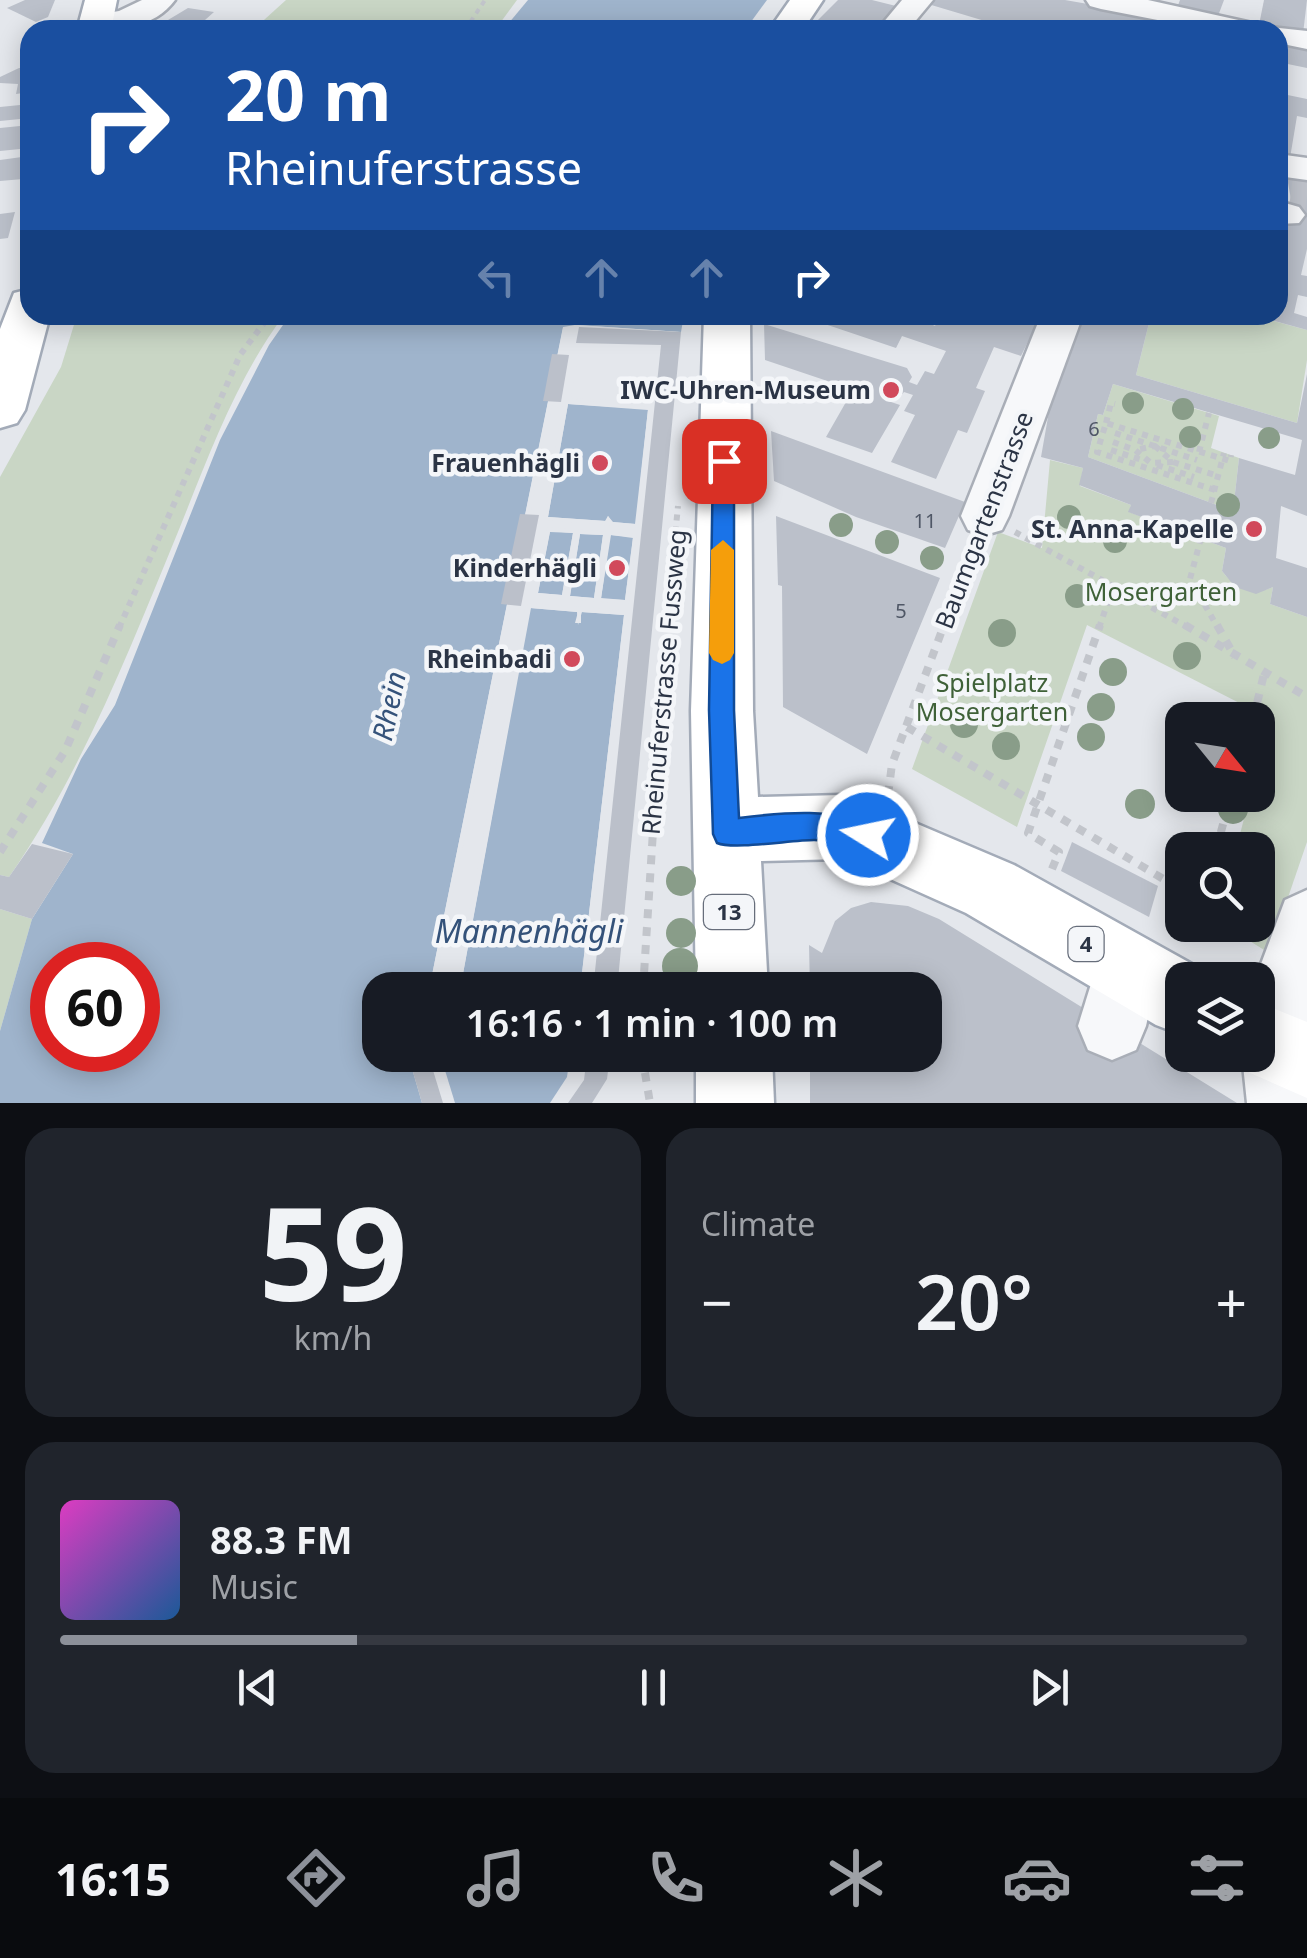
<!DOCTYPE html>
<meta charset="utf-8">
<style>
:root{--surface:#171b24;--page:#20242c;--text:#f1f3f6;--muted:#9ea1a6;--line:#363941;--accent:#8c9099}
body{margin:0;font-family:"Noto Sans",sans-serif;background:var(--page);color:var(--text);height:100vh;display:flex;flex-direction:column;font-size:38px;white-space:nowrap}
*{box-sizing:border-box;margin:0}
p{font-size:32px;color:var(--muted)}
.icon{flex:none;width:55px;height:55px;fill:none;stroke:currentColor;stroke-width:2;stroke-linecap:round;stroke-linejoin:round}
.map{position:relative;height:1103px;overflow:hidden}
.details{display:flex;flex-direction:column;gap:25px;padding:25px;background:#0d0f14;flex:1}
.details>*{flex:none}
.banner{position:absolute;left:20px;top:20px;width:1268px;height:305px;border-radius:30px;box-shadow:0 5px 25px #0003;background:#1a4fa0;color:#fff;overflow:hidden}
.needle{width:65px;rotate:120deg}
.controls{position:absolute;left:1165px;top:702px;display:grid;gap:20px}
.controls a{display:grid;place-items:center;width:110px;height:110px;border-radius:20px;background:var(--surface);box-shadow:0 5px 25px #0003;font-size:50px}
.speed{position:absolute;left:30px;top:942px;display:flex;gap:20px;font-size:50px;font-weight:700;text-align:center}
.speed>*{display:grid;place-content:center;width:130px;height:130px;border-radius:50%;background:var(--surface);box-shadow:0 5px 25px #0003;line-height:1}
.speed .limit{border:15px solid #d22;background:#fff;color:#111}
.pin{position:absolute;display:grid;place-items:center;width:85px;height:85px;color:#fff;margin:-42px;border-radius:20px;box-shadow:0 5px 15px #0006}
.me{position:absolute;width:110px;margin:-55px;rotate:280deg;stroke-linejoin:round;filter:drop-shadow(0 0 8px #0008)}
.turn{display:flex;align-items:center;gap:35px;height:210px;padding:0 40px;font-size:45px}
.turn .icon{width:130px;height:130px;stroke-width:2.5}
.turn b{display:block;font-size:70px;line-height:85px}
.lanes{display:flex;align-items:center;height:95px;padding:0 40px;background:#0003;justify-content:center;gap:50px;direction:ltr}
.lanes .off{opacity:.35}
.big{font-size:75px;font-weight:600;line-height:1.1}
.details .widget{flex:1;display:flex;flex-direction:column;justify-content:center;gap:15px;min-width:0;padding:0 35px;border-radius:30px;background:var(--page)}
.details .dial{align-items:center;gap:0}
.dial b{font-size:130px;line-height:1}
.song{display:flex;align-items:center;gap:30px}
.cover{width:120px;height:120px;border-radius:15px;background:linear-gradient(135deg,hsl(310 70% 55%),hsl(210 70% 35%))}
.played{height:10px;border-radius:5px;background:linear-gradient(90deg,var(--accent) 25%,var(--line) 25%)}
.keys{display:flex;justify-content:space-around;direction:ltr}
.heat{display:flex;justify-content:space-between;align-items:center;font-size:55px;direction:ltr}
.details .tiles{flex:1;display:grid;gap:25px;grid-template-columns:1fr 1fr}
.widget:last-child{grid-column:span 2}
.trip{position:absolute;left:362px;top:972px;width:580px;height:100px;border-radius:30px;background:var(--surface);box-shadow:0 5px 25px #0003;font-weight:600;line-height:100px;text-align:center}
.dock{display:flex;height:160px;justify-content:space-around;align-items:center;background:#090b0e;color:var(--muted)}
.dock .icon{width:70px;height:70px}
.dock .on{color:var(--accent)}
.dock b{font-size:45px;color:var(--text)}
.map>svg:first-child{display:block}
</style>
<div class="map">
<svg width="1307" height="1103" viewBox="0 0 1307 1103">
<rect width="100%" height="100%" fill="#e4e7ec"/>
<g fill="#c9d6c5">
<path d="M286,0h231l-22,30h-242z"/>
<path d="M77,315h207c-47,63 -75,140 -104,212 -49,119 -97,244 -171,350l-9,-2v-398l61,-110z"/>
<path d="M1151,315h101l55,15v30l-10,63 -161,-48z"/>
<path d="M1113,384l106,32 -8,32 28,10 -6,53 -145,-54 10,-43 5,1z"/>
<path d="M1050,460l33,8 -3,18 51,19 -2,7 97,36 -4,23c15,19 28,25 51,16l-3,17 37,13v225l-38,111 -45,-28h34v-75h-22l14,-55h8v-27l12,-48 -15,-9 -168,-86 -70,202 -105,-58 86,-237 44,16z"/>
<path d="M0,909l32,10 -32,112z"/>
</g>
<g fill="#9fb4cc" fill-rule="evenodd">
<path d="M528,0h239l-22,30h-242z"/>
<path d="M290,315h394l-3,17 -103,-7 -15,3 -134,662h-49v65h36l-3,17 9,31h-422v-72l32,-112 41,-65 -31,-11 39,-84 34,-54 105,-265 49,-95zM52,965h86v85h-86z"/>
<path d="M568,404l80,5 -12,115 -24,-2 -4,-6 -2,5 -58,-4z"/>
<path d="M550,531l23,2 -11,62 -24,-2z"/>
<path d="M580,534l23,1 -9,63 -24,-2z"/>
<path d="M610,535l23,2 -8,63 -24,-1z"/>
<path d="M530,608l48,4 -3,11h6v-11l43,3 -44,375h-120z"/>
<path d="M447,1055h123l-3,22 -17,26h-95l-11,-36z"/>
</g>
<g fill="#e4e7ec" fill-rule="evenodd">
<path d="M575,325l106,7v5l-114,-5 -133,658h-5l134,-663z"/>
<path d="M581,344l77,4 -5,54 -82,-4z"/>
<path d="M568,399l85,8 -15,121 -95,-8 20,-117zM568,404l80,6 -13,114 -22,-2 -5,-6 -3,5 -57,-4z"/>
<path d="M547,527l90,7 -8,70 -94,-7zM550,532l23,1 -11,62 -24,-2zM580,534l23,1 -9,63 -24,-2zM611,535l22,3 -8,62 -24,-2z"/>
<path d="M530,603l95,7 4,4 -44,376h-5l44,-375 -42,-3 -4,13 -1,-13 -46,-4 -71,382h-5l70,-383z"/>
</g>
<g fill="#bbc0ca" fill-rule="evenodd">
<path d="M25,0h30l-7,17 -12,5 -29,-14z"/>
<path d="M838,0h34l24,6 -22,24h-43l-18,-5z"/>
<path d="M932,0h133l103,18 -5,12h-68l-40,-10 -7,10h-33l-87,-26z"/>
<path d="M1180,0h44l-6,16 -41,-8z"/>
<path d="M1264,0h43l-4,34 -44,-9z"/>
<path d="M188,8l26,4 -18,16 -31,2 7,-5 -9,-2z"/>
<path d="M1278,39l29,6v23l-29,-6z"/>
<path d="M19,68h6l-3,8 8,-1v17l-14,2 2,-10 -18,-1v-6z"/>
<path d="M1278,93l29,6v19l-10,-2 -8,48 -11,-3z"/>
<path d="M30,104v14l-30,3v-14z"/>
<path d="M30,125v23l-30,3v-23z"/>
<path d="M29,156l-6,23 -23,2v-21z"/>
<path d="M1307,172v77l-6,26 6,1v21l-9,-2 -4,18 13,4v13l-51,-14 22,-1v-95l8,2 7,-12 -5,-27 -10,-2v-7l10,2z"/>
<path d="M15,212l-7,26 -8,1v-25z"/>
<path d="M798,315h113l24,11 6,-11h100l-20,41 -27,-9 -18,41 9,3 -18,42 -9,-3 -22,49 -45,-17 24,-47 -11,-4 9,-16 -9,-3 -4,5 -12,4 12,4 -28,48 -46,-16 20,-35 4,1 7,-12 -92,-31 -1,-36 143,44 5,9 -3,5 8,3 8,-14 9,3 12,-23 -44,-15 -6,12z"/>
<path d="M1083,315h68l-15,60 161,48 10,-49v142l-26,-10 -5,52 31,10v49l-37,-13 3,-17 -17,7 -21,-7 -13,-16 4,-23 -98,-36 3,-7 -52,-20 4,-17 -42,-11 10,-57zM1113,384l189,56 -7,35 -56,-17 -6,53 -145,-54 10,-43 5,1z"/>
<path d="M579,327l102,5 -64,658h-24l68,-645 -85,-2z"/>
<path d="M552,354l17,1 -8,47 -18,-1z"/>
<path d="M771,431l194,71 -20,46 -89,-31 -82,-36z"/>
<path d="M520,514l19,1 -18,91 -20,-2z"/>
<path d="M776,516l164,62 -73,176 -84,-47 -1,-121 -4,-1z"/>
<path d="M1072,842l86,44 -9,31 -88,-46z"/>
<path d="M32,844l41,10 -41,65 -32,-10v-34l9,2z"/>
<path d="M871,902l37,4 31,13 298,184h-427v-48h115v-65h-115l-1,-45 13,8 13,-32 16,-13z"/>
<path d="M416,1055h18l-2,12 11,36h-21l-9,-31z"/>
<path d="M587,1055h23l-3,24 -15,24h-24l16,-23z"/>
</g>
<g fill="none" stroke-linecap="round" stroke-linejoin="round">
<path stroke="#bfc3cb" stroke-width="34" stroke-dasharray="34 18" stroke-linecap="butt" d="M1291,192l16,2"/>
<defs>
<g id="minor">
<path d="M142,0h33c-21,29 -58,30 -90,30l-4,-6 4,-7 34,-6z"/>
<path d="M902,0h31l-25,30h-31z"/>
<path d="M1086,0h62l122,27 37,4v18l-29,-6v-13h-69l-108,-21 -11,-3z"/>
<path d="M1278,154l29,4v22l-29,-4z"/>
<path d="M1278,201l21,6 6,8 -6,8 -21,1z"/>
<path d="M1041,315h42l-74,201 -7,14 -17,5 -17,-5 -7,-14z"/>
<path d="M1307,890v213h-60l-5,-48h16l-3,-75 30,-80z"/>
<path d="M1126,935l23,10 10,23 -13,58 -10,24 -24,10 -24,-10 -10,-24 25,-81z"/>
</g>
<g id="major">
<path d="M85,0h32l-6,30h-34z"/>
<path d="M790,0h33l-20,30h-34z"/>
<path d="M30,289v26h20l-25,95 -8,13 -17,5v-99l14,-36z"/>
<path d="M704,315h46l3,396 5,86 84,-2 26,8 146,62 194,108 3,7h-29v55l-26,-10 -190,-112 -107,-48 -17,-6 -81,2 7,129h-72l-5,-279z"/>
<path d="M1258,1002l49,20v76l-75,-33 -5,-10h31z"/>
<path d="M696,1055h76l2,48h-78z"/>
</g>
</defs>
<use href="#minor" stroke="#a9aeb7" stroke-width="5"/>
<use href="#major" stroke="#a3abb8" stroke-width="5"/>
<path stroke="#c2c5cb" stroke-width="4" stroke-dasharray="5 5" stroke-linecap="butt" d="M465,30l20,-30"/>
<g stroke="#c2c5cb" stroke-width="6" stroke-dasharray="6 6" stroke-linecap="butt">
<path d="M1106,423l5,-20 4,1"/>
<path d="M1115,433l82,27"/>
<path d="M1113,442l22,8"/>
<path d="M1155,446l18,16 -22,1 -16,-13z"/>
<path d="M1111,450l34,11"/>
<path d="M1199,452l10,-39"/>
<path d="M1173,462l45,14"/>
<path d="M1157,465l37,12"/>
<path d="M1215,490l-118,-38 9,-29 124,38 1,-6"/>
<path d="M1211,503l13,-50"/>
<path d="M1015,532l174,96"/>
<path d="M1201,538l-11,41 28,49"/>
<path d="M119,628l121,-273 30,-40"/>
<path d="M666,628l12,-122"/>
<path d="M943,628l30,-80"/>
<path d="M1099,628l15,-44"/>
</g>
<g stroke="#c2c5cb" stroke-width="8" stroke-dasharray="9 9" stroke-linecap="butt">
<path d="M1185,625l122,72"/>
<path d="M1217,625l18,32"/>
<path d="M1253,720l11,-46"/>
<path d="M907,727l275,163"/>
<path d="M888,795l4,-31 52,-139"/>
<path d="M1216,850l15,-55"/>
<path d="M0,852l65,-101 55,-126"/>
<path d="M1052,869l7,-17 -31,-19 72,-208"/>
<path d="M1225,925l29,17"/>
<path d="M643,990l23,-365"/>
<path d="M642,1055l8,48"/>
</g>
<use href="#minor" fill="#f7f8fa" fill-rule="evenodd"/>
<use href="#major" fill="#fff" fill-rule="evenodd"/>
</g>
<g fill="#899d89">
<circle cx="1133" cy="403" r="11"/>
<circle cx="1183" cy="409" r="11"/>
<circle cx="1190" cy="437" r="11"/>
<circle cx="1269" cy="438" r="11"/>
<circle cx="1228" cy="505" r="12"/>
<circle cx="1069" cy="517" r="12"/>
<circle cx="841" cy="525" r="12"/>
<circle cx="1115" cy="541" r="12"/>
<circle cx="887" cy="542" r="12"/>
<circle cx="932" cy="558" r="12"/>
<circle cx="1077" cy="596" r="12"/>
<circle cx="1002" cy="633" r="14"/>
<circle cx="1187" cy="656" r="14"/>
<circle cx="1113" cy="672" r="14"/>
<circle cx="1101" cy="707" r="14"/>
<circle cx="964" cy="724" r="14"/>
<circle cx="1091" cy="737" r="14"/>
<circle cx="1006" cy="746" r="14"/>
<circle cx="1140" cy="804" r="15"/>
<circle cx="1233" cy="809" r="15"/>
<circle cx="681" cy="881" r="15"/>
<circle cx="681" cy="933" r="15"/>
<circle cx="680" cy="966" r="18"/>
</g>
<path fill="#1a73e8" stroke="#114b97" stroke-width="2.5" d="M724,453l10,8v249l5,108c47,-6 95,-10 139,8l4,9 -4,10c-14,5 -45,-5 -64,-5 -23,0 -80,10 -97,3l-4,-9 -4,-124 4,-249z"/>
<path fill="#f59e0b" d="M723,540l11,10v103l-4,7 -8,4 -9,-4 -4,-7 2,-103z"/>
<g fill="#d1495b" stroke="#f4f6f9" stroke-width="4">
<circle cx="891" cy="390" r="10"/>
<circle cx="600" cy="463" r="10"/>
<circle cx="1254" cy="529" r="10"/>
<circle cx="617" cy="568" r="10"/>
<circle cx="572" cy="659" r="10"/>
</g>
<g text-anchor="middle" stroke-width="9" stroke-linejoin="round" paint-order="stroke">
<g font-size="20" fill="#4f5766">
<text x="1094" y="436">6</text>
<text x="925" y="528">11</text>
<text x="901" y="618">5</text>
</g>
<g fill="#f4f6f9" stroke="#676e7b" stroke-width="2.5">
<rect x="704" y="895" width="50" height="34" rx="8"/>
<rect x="1068.5" y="927" width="35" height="34" rx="8"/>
</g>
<g font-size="22" font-weight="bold" fill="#2b3445">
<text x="729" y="920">13</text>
<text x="1086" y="952">4</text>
</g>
<g font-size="25" font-weight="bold" fill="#2b3445" stroke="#f4f6f9" text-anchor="end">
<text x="871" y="399">IWC-Uhren-Museum</text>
<text x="580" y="472">Frauenhägli</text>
<text x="1234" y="538">St. Anna-Kapelle</text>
<text x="597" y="577">Kinderhägli</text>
<text x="552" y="668">Rheinbadi</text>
</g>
<g font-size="25" fill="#2b3445" stroke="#f4f6f9">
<text transform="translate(984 520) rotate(-69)" y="9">Baumgartenstrasse</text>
<text transform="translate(664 682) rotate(-85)" y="9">Rheinuferstrasse Fussweg</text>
</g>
<g font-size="25" fill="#3f6138" stroke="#f4f6f9">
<text x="1161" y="601">Mosergarten</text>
<text x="992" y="692">Spielplatz<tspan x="992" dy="29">Mosergarten</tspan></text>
</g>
<g font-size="28" font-style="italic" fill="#34527a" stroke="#f4f6f9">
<text transform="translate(389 706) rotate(-78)" y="10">Rhein</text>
</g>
<g font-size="32" font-style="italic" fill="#34527a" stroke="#f4f6f9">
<text x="529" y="943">Mannenhägli</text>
</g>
</g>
</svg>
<div class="controls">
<a><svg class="needle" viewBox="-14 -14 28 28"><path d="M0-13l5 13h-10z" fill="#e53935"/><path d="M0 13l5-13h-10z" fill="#9ea1a6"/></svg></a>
<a><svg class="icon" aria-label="search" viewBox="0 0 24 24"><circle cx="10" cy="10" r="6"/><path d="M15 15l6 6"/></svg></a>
<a><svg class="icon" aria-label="layers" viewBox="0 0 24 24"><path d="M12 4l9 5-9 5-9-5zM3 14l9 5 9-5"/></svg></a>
</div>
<div class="speed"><div class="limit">60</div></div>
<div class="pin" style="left:724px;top:461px;background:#d93025"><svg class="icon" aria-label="arrive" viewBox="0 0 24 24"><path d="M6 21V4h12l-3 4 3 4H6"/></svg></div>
<svg class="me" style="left:868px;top:835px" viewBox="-20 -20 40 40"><circle r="17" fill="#1a73e8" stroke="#fff" stroke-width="3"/><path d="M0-11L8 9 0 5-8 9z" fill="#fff"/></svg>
<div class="trip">16:16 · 1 min · 100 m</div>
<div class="banner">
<div class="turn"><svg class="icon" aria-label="right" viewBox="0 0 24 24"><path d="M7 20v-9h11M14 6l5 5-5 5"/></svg><div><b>20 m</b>Rheinuferstrasse</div></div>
<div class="lanes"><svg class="icon off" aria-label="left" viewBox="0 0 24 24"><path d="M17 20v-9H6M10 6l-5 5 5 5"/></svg><svg class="icon off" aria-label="ahead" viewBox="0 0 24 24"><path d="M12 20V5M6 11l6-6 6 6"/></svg><svg class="icon off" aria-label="ahead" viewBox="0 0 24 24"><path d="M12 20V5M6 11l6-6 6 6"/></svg><svg class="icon" aria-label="right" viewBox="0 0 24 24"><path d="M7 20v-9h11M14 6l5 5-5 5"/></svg></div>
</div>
</div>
<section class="details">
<div class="tiles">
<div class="widget dial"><b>59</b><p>km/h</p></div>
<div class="widget"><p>Climate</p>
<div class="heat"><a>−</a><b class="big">20°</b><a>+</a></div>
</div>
<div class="widget">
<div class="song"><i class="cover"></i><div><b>88.3 FM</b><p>Music</p></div></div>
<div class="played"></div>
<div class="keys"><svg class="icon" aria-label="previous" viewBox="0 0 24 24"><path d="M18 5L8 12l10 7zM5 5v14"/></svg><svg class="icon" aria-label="pause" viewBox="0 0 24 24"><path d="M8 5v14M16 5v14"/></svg><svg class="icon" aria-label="next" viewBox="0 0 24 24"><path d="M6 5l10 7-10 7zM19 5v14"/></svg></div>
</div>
</div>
</section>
<nav class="dock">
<b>16:15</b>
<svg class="icon on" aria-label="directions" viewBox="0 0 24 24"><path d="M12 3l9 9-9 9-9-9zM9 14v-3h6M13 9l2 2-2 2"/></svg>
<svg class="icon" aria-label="music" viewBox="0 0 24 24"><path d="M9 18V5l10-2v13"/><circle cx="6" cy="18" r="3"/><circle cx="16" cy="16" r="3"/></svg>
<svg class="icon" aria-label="phone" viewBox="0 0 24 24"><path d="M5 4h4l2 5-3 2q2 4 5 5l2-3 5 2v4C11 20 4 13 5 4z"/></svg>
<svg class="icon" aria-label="climate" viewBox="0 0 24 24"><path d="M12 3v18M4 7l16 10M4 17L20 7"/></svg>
<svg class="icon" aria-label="car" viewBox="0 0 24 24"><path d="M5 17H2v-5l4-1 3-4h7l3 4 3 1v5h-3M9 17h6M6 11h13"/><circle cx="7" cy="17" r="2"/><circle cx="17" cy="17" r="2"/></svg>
<svg class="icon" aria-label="filters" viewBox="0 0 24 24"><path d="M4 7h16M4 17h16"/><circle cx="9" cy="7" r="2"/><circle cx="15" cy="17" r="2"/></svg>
</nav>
